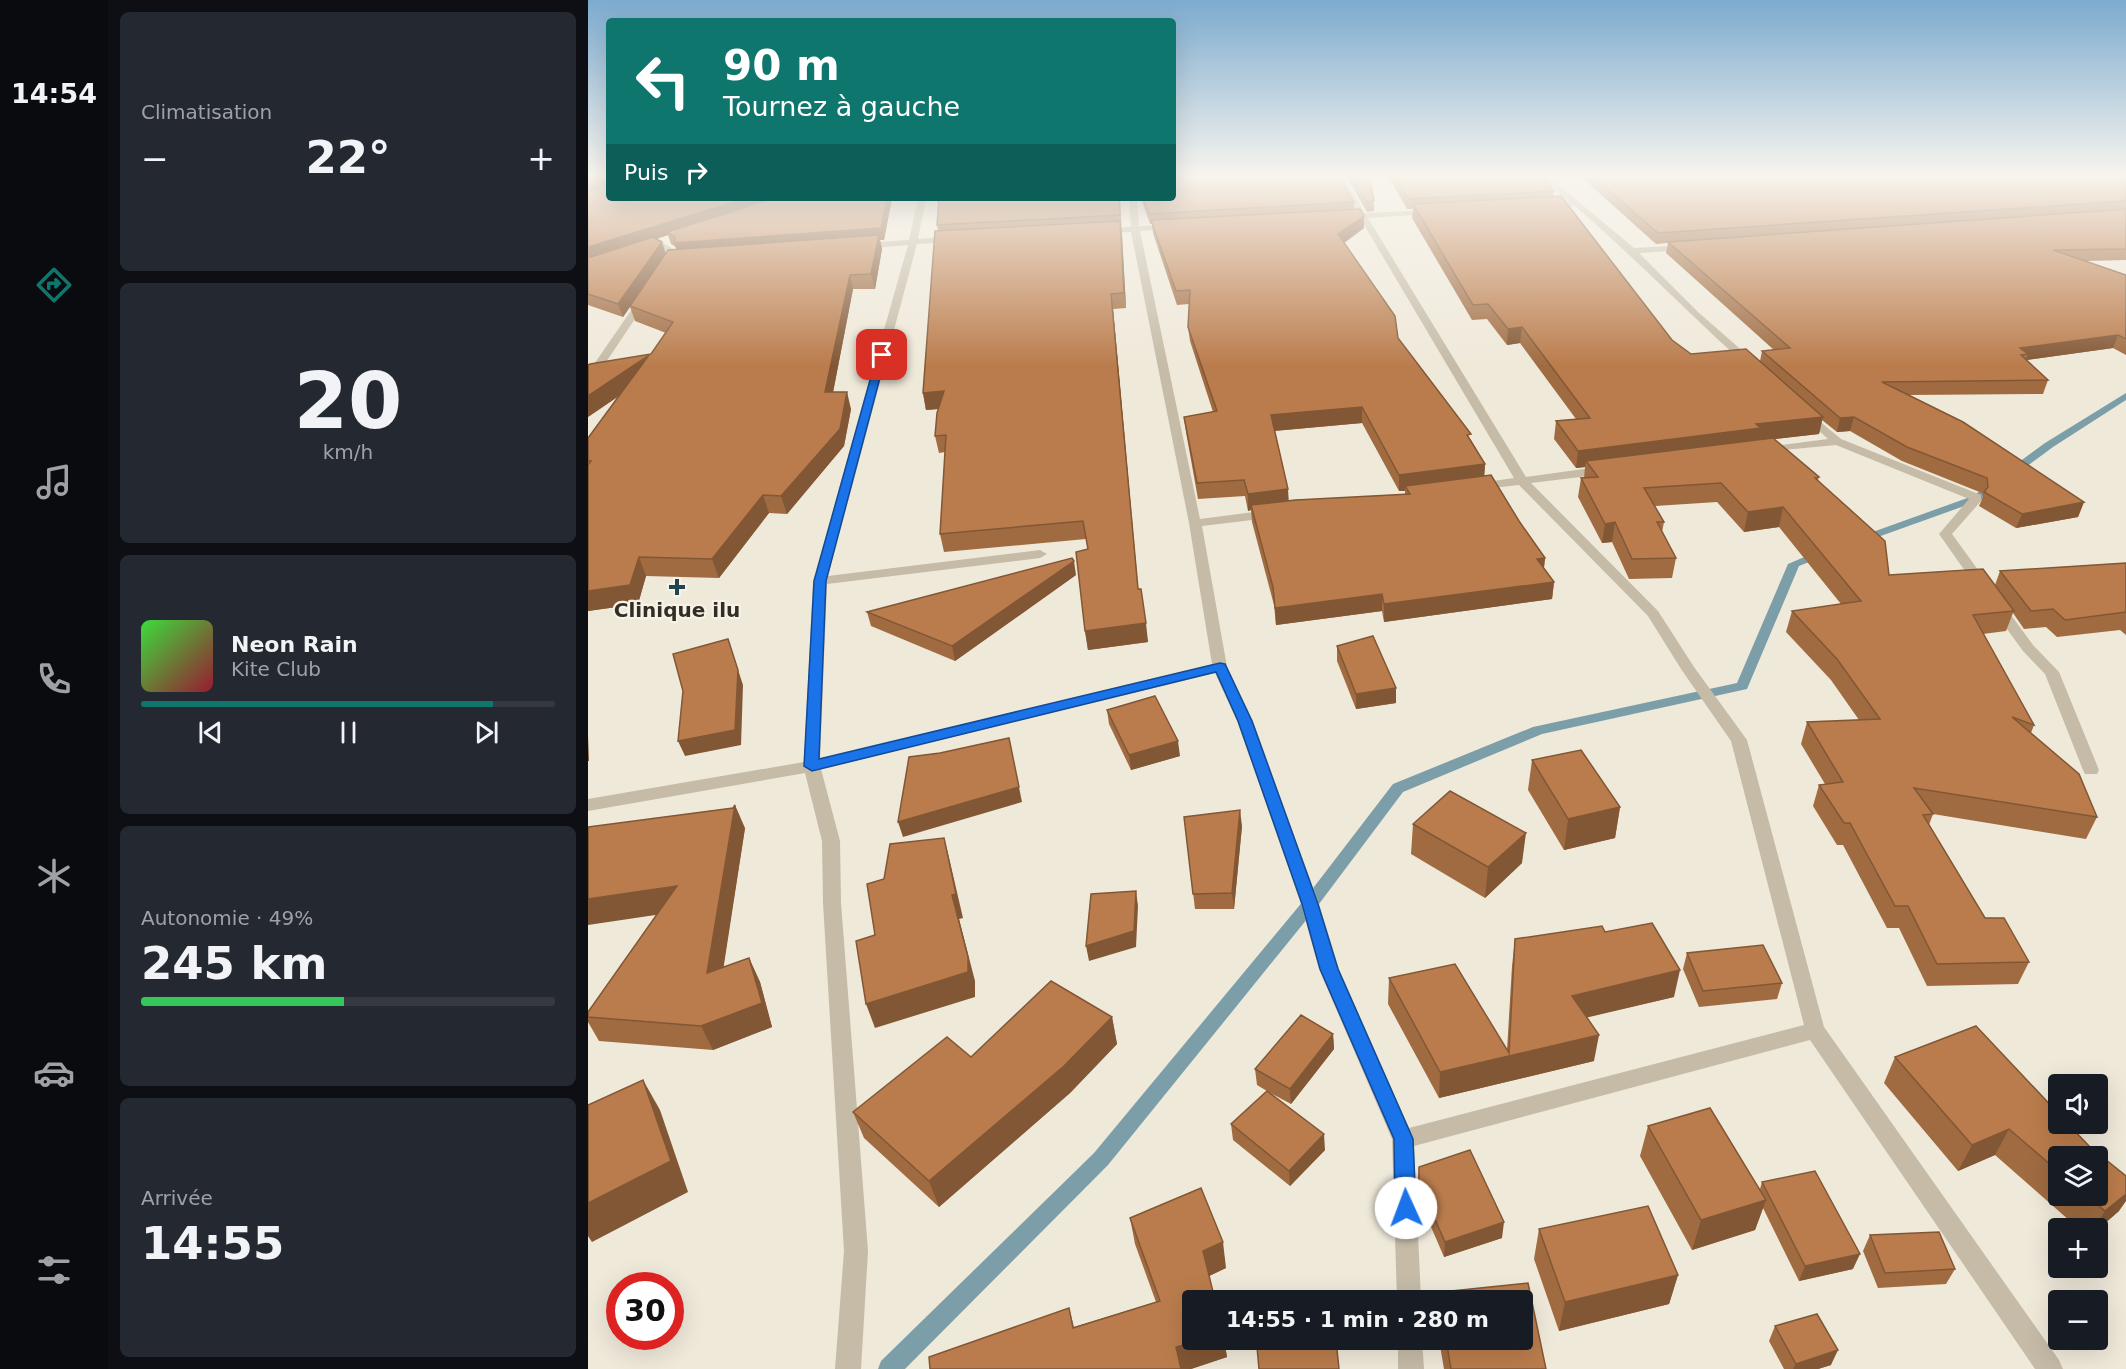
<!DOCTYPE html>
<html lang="fr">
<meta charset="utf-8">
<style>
:root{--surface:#171b24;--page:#242831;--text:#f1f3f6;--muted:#9ea1a6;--line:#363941;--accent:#0f766e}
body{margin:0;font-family:"DejaVu Sans",sans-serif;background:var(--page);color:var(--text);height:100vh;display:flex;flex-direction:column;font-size:22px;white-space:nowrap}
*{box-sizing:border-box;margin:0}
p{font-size:20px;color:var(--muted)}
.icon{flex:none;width:33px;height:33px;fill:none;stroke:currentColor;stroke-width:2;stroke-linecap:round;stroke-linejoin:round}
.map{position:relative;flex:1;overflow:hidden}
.sheet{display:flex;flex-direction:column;gap:12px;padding:12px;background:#0d0f14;width:480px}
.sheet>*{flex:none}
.guide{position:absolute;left:18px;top:18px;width:570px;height:183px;border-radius:6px;box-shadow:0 6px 24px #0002;background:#0f766e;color:#fff;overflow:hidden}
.controls{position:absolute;left:1460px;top:1074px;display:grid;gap:12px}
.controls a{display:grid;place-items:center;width:60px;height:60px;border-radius:6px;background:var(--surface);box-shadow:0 6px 24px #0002;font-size:30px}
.speed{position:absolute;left:18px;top:1272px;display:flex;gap:12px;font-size:30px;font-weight:700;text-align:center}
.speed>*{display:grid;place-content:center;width:78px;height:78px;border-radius:50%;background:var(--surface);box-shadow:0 6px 24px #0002;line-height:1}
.speed .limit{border:9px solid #d22;background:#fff;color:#111}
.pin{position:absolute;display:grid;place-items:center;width:51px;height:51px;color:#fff;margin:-26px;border-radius:12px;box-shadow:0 3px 9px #0006}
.me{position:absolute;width:66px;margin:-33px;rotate:358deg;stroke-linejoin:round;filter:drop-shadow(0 0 4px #0008)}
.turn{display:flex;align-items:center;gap:21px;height:126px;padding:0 18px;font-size:27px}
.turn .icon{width:78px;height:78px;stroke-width:2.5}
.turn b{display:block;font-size:42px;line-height:51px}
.then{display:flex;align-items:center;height:57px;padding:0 18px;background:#0003;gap:12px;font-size:22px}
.big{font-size:45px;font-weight:700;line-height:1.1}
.sheet .widget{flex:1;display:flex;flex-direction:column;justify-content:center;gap:9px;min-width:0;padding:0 21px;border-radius:9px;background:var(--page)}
.sheet .dial{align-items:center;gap:0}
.dial b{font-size:78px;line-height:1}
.song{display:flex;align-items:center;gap:18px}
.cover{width:72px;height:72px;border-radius:9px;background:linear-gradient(135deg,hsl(120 70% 55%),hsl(350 70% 35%))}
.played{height:6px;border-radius:3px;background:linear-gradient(90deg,var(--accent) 85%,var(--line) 85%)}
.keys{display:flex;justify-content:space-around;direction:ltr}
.heat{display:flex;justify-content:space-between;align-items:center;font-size:33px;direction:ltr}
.charge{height:9px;border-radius:4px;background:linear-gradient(90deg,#34c759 49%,var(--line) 0)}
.trip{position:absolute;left:594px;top:1290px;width:351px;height:60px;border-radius:6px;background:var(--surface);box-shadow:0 6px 24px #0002;font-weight:700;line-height:60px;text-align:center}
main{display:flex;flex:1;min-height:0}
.tab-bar{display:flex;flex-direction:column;width:108px;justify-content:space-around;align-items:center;background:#090b0e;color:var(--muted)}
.tab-bar .icon{width:42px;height:42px}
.tab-bar .active{color:var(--accent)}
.tab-bar b{font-size:27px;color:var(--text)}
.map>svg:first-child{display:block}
</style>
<main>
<nav class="tab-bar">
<b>14:54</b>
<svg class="icon active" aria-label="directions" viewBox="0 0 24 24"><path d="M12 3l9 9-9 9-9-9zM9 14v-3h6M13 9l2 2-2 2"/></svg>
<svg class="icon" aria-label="music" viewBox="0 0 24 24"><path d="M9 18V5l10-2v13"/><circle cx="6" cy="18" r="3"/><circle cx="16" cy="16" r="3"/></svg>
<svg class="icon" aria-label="phone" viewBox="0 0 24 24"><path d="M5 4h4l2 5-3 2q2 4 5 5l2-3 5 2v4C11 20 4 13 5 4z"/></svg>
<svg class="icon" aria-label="climate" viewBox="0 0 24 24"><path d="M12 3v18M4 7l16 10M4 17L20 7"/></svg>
<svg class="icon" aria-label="car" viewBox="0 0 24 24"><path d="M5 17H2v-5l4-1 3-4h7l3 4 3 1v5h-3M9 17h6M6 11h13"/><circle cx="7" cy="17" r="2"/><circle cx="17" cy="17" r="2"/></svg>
<svg class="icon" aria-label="filters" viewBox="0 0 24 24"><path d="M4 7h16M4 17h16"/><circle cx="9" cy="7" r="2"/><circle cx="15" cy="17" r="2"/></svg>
</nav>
<section class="sheet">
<div class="widget"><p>Climatisation</p>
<div class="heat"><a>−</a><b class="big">22°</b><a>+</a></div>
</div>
<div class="widget dial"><b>20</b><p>km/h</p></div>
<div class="widget">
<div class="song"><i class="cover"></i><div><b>Neon Rain</b><p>Kite Club</p></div></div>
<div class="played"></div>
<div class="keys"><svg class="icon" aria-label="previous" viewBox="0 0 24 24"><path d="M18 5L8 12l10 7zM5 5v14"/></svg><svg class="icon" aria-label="pause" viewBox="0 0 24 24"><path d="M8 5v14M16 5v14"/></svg><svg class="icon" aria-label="next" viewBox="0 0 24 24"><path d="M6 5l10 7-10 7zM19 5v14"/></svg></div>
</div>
<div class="widget"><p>Autonomie · 49%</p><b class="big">245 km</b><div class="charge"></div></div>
<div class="widget"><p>Arrivée</p><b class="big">14:55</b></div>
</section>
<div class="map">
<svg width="1538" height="1369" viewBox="0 0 1538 1369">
<rect width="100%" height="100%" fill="#efe9da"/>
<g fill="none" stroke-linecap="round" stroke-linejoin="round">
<g fill="#7b9ea9" fill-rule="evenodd">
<path d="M1538,393v7l-73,47 -72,53 -117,42 -4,1 -6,-3 2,-2 117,-42 72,-53z"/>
<path d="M1235,549l4,2 2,2 -2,2 -28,11 -52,123 -205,45 -139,58 -87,116 -208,257 -203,204h-27l3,-8 213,-208 210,-253 89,-116 140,-57 204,-44 51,-119z"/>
</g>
<g fill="#c5bba7" fill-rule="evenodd">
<path d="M746,174h8l23,39 66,-3 4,2 -4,2 -63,4 158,259 79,-11 6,4 -6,4 -74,9 127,128 36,56 53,73 77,287 235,333 4,9h-28l-225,-329 -396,106 7,154h-24l-5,-161 -73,-170 -18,-65 -64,-183 -22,-48 -394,96 19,72 1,62 27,348 -7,118h-26l9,-118 -21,-348 -1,-62 -17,-68 -217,38v-12l216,-37 9,-181 95,-336 -46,4 -4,-3 4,-3 47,-3 9,-42h8l-8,41 37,-3 4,3 -4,3 -38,2 -89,332 212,-26 7,4 -7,4 -213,26 -7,175 392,-95 -23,-141 -58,-291 -30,1 -4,-2 4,-2 30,-2 -2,-29h8l2,28 31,-1 4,2 -4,2 -30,2 60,288 69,-9 6,4 -6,4 -67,8 25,141 26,54 66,183 20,65 70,159 395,-103 -73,-284 -50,-72 -33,-53 -129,-131 -46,5v-6l41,-6 -154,-260 -8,-2 6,-2z"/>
<path d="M949,174h29l-17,3 85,71 55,-3 1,2 -4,3 -47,3 59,59 56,49v4h-8c-58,-52 -112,-108 -171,-159l-30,1v-4h3l21,-1z"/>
<path d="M68,242h6l16,10 -9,16 -7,-2 7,-13 -13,-7z"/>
<path d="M53,296l8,2 -57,85 -4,1v-11z"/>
<path d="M1218,410l35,29 140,56v6l-29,33 37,51 -2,3h-10l-38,-54 30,-35 -133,-54 -74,7v-4l4,-1 62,-8 -26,-24 -1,-2z"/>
<path d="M1410,603l5,1 30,41 26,27 40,98 -2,4h-12l-2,-4 -38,-96 -22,-23 -32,-44z"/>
<path d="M810,1340h24l2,29h-26z"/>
</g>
</g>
<g fill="#a06b41" fill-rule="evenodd">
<path d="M0,174l21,24h283l-8,42h-4l2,9 -7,40h-22l-20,103 18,17 -7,37 -57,68 -18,-1 -50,65 -73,-2 -8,28 -50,7v-173l31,-42 -31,21 63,-63 15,-21 -31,-12 -5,-14 -7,10 -35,-12zM80,235l3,9 5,3v2l-11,4 -9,-14z"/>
<path d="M757,174h24l5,27v10l-7,1z"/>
<path d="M799,174h154l13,17 -1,5 119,144 19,14 69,7 2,-10 12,-1 -108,-97 2,-10 -12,1 -78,-70h548v86l-41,1 41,14v80l-13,-7 -87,12 22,20 -5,14 -134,1 175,107 -6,15 -62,11 -37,-22 4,-9 -1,-4 -80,-32 -52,-30 -13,1 -15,-12 -3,14 -45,5 45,38 -1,3 71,95 106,10 5,-14 126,-8v72l-6,-5 -63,7 -11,-10 -22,2 -11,-16 -7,18 -23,3 51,91 -3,8 66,84 -11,22 -153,-25 -4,11 56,93 44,44 -11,22 -91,2 -28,-58h-12l-44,-83h-6l-24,-39 6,-21 6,-1 -24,-40 6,-22 52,-2 -28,-40 -45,-48 6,-21 49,-7 -62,-77 -35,5 -27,-30 -62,4 9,16 -2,10 14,26 -4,20 -43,1 -17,-37 -10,1 -24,-46 3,-19h3l1,-11 -9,1 -22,-29 2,-18 20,-2 -56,-76 -13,2 -20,-26 -15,1 -60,-102 1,-9h-6z"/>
<path d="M532,198l6,110 -13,1 25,280 10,53 -60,8 -3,-19 3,-82 -2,-10 -142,13 -4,-18 5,-82 -6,1 -4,-17 4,-27 -13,1 -3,-17 15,-162 -1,-6z"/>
<path d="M553,198l213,4v7l10,7v12l-20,15 54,95 73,102 14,24 -1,12 35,45 26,37 -1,10 10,14 -2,17 -168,23 -2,-11 -106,14 -2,-20 -22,-83 -1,-12 -3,1 -3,-15 -47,3 -12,-67 -2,-15 29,-5 -23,-71 -2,-14 1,-23 -12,1 -24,-72 -1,-9h-2zM774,423l37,68h6v4l-117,5v-11l-13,-58z"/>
<path d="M488,575l-121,86 -84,-35 -4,-14z"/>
<path d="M749,646l59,57 -40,6 -19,-48z"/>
<path d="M519,710l73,46 -49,14 -22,-46z"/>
<path d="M944,760l88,47 -5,31 -51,12 -36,-60z"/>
<path d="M596,817l58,9 -8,83h-39z"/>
<path d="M825,824l109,39 -37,35 -74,-44z"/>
<path d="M157,828l-22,139 26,-9 11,24 12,45 -59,23 -114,-9 -11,-19v-10l69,-98z"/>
<path d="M1017,932l69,65 -87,20 7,44 -155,37 -51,-94 1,-26 118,72 5,-84 3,-27z"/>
<path d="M1099,953l95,30 -5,16 -78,8 -16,-38z"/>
<path d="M524,1017l5,27 -47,49 -131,114 -75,-69 -11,-26 118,-55z"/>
<path d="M1388,1026l143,185 -22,19v-2h-19l-83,-73 -37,16 -74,-88 11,-26zM1470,1156l39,40h-39z"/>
<path d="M745,1034l1,15 -43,55 -24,-13 58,59 -35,36 -57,-46 -2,-16 36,-33 -10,-6 -2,-16z"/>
<path d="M1060,1126l112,63 2,-7 91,87 -54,12 -36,-73 -8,22 -63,20 -52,-94z"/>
<path d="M831,1167l83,71 -58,19 -25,-58 -1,-17z"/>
<path d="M542,1218l96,50 -17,8 -17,64h32l3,17 -36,12h-261l139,-61 5,19 82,-25 -21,-58z"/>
<path d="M951,1229l139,46 -9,29 -110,27 -25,-72z"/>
<path d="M1282,1235l85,34 -9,15 -68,4 -15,-37z"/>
<path d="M940,1283l18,86h-102l-5,-29h83v-40h-81l1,-8z"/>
<path d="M1187,1326l56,39 -13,4h-34l-15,-28z"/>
</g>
<g fill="#825735">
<path d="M19,179l2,7 -21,10v-12z"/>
<path d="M159,198h39l-119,34 1,3 -80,26v-14z"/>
<path d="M299,198h5l-8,42h-4l2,9 -7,40 -4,-15 -193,-19 -4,-12z"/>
<path d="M776,216v12l-26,19v-13z"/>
<path d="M532,221l2,14 4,73 -2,-15z"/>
<path d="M74,242l4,12 -43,63 -5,-13z"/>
<path d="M262,275l3,14 -23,119 -5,-16z"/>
<path d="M523,294l2,15 27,299 -2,-19z"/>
<path d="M934,327l-2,16 -13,2 1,-16z"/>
<path d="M1530,335l-5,13 -87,12 2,-6 -8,-6z"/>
<path d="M61,355l6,16 -67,46v-21z"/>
<path d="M356,391l4,17 -22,2 -3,-17z"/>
<path d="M259,392l4,17 -7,37 -57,68 -6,-18z"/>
<path d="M774,407v16l-90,8 -1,-16z"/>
<path d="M1235,417l-4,17 -233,27 -1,6 -9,1 2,-17 178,-27z"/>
<path d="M1266,417l-4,14 -13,1 3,-14z"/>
<path d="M897,464l-1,17 -79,5v5h-6v-16z"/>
<path d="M700,489l1,16h-38v5l-3,1v-17z"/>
<path d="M175,495l6,18 -50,65 -7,-19z"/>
<path d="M1496,502l-6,15 -62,11 6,-14z"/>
<path d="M1195,507l-4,20 -35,5 4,-20z"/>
<path d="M1027,522l-3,20 -10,1 3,-19z"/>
<path d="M51,557l7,19 -8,28 -50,7v-20z"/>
<path d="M957,558l-2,17 -6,-16z"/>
<path d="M486,561l2,14 -121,86 -3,-15z"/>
<path d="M966,582l-2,17 -168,23v-18z"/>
<path d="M794,594v17l-106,14 -1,-17z"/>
<path d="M558,623l2,19 -60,8 -3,-19z"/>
<path d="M140,639l15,46 -2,60 -56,11 -7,-15z"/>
<path d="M808,688v15l-40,6v-15z"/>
<path d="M0,735l1,26h-1z"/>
<path d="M421,738l13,64 -119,35 -5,-15z"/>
<path d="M590,741l2,15 -49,14 -2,-15z"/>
<path d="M147,805l10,23 -26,169 -12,-24z"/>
<path d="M1032,807l-5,31 -51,12 4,-31z"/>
<path d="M652,810l2,16 -8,83 -2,-16z"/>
<path d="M938,833l-4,30 -37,35 3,-31z"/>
<path d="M356,838l6,24 13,56 -4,1 16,62v16l-100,31 -9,-24 86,-109z"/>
<path d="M89,886l12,24 -101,15v-26z"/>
<path d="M548,891l2,15 -2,41 -47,14 -3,-15z"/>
<path d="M161,958l11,24 12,45 -59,23 -12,-24z"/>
<path d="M1092,970l-6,27 -106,25 4,-26z"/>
<path d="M524,1017l5,27 -47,49 -131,114 -10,-26z"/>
<path d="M745,1034l1,15 -43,55 -1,-15z"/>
<path d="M1011,1035l-5,26 -155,37 1,-26z"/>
<path d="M55,1080l17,30 28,82 -96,50 -4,-6v-33z"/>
<path d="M1421,1129l-14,26 -37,16 14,-26z"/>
<path d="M736,1134l1,16 -35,36 -1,-15z"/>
<path d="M1538,1194v7l-7,10 -22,19v-2h-3l11,-17z"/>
<path d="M1178,1200l-11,30 -63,20 9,-30z"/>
<path d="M916,1222l-2,16 -58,19 1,-15z"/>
<path d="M635,1242l3,26 -19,9 -4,-26z"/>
<path d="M1272,1254l-7,15 -54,12 6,-15z"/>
<path d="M1090,1275l-9,29 -110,27 6,-29z"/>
<path d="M614,1340h22l3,17 -36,12h-11l-4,-22z"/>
<path d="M1250,1350l-7,15 -13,4h-25l3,-5z"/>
</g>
<g fill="#ba7c4c" stroke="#825735" stroke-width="1.5">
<path d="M0,174h21v24h138l-159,49v-56l18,-4 1,-8 -19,5z"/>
<path d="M585,174h164l17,28 -205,12 -6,-16h30z"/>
<path d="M762,174h19l5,27 -7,1z"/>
<path d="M804,174h149l13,17 -146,8z"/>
<path d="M1002,174h536v27l-468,32z"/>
<path d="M973,196l111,144 19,14 55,-5 77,68 -67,7 5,4 -183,23 -22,-30 34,-3 -68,-91 -14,2 -20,-25 -15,1 -60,-101z"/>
<path d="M187,198h112l-6,30 -207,15 1,-6 -8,-5z"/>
<path d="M351,198h180l1,17 -183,10z"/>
<path d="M772,209l4,7 -26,18 57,82 3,22 73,96 -4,1 18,29 -86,11 -37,-68 -91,8 17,74 -40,5 -4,-14 -47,3 -13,-66 33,-6 -29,-84 2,-37 -14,1 -25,-71z"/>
<path d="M1538,209v40l-73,1 73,25v64l-8,-4 -98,13 8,6 -7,1 27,25 -166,2 81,40 121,80 -62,12 -38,-22 4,-5 -1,-9 -80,-31 -53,-30 -14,1 -78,-67 28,-3 -122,-106z"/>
<path d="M532,221l4,72 -13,1 27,295h3l5,34 -61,8 -9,-79 12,-3 -5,-28 -143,13 6,-99 -11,1 2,-23 7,-22 -21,2 12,-162z"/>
<path d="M291,235l-8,39 -21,1 -25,117h22l-7,37 -59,67 -18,-1 -51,64 -73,-2 -9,28 -42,6v-126l3,-4h-3v-23l61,-83 -61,41v-31l2,-1 61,-10 22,-32 -43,-16 38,-56z"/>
<path d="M65,237l9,5 -44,62 -30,-10v-36z"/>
<path d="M1185,438l46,39 -4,1 70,63 4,34 94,-6 31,42 -41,4 61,110 -22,-8 67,57 18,43 -183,-29 19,26 -10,1 62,103h19l25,44 -92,2 -29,-58h-13l-45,-83h-6l-25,-38 24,-3 -36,-60 73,-3 -43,-60 -45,-48 69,-10 -78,-94 -35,5 -27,-29 -77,5 20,34h-7l19,36 -44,1 -17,-37 -10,2 -24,-46 17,-1 -12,-16z"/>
<path d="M903,475l28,46 26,37 -8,1 17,23 -170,22 -2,-10 -107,14 -2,-21 -22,-82 45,-5 114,-6 -5,-8z"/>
<path d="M484,558l2,3 -122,85 -85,-34z"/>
<path d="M1538,563v49l-61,8 -12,-11 -22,2 -31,-40z"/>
<path d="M785,636l23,52 -40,6 -19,-48z"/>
<path d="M140,639l10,31 -3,60 -57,11 5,-50 -10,-37z"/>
<path d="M567,696l23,45 -49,14 -22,-45z"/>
<path d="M421,738l10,49 -121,35 11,-65 31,-4z"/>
<path d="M993,750l39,57 -52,12 -36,-59z"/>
<path d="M862,791l76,42 -38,34 -75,-43z"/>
<path d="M147,805l-28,168 42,-15 13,45 -61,23 -113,-9v-5l89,-126 -89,13v-72l145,-19z"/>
<path d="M652,810l-8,83 -39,1 -9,-77z"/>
<path d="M356,838l12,56 -4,1 16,62v15l-102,32 -10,-63 19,-6 -8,-51 17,-5 6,-35z"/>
<path d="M548,891l-2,40 -48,15 5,-52z"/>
<path d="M1064,923l28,47 -108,26 27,39 -159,37 -51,-94 66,-14 54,89 6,-114 87,-13 3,6z"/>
<path d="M1175,945l19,38 -79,8 -16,-38z"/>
<path d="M463,981l61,36 -48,49 -135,115 -76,-69 94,-75 24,20z"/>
<path d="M713,1015l32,19 -43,55 -35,-20z"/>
<path d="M1388,1026l82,87v11h10l22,23 36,29v18l-21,17 -18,-15h10v-40h-39v15l-49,-42 -37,16 -77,-88z"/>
<path d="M55,1080l28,81 -83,42v-98z"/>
<path d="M679,1091l57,43 -35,37 -58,-47z"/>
<path d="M1122,1108l56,92 -65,20 -53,-94z"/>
<path d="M882,1150l34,72 -59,20 -26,-59v-16z"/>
<path d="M1227,1171l45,83 -55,12 -43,-84z"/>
<path d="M613,1188l22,54 -20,9 12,49h-23v40h10l-26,7 5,22h-251l-1,-12 140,-49 4,20 87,-27 -30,-83z"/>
<path d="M1060,1206l30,69 -113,27 -26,-73z"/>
<path d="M1351,1232l16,37 -70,4 -15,-38z"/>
<path d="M940,1283l18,86h-95l-5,-29h76v-40h-80v-8z"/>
<path d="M1229,1314l21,36 -42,14 -21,-38z"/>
<path d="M728,1340h20l3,29h-80l-2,-22z"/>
</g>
<linearGradient id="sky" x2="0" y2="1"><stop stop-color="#7cabcf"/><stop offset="0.48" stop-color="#f8f5ee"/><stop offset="1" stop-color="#f8f5ee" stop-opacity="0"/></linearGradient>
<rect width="1538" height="366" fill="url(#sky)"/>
<path fill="#1a73e8" stroke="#114b97" stroke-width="1.5" d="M294,352l4,3 -60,226 -7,178 401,-96 5,1 27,57 66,183 20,65 75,170 3,69 -3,7 -7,3 -8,-3 -3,-7 -1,-69 -74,-170 -18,-65 -64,-183 -22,-49 -404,99 -8,-5 10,-185 63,-226z"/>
<path fill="#204450" stroke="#f7f2e5" stroke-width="2" d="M86 578h6v6h6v6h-6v6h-6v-6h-6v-6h6z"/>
<g text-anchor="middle" stroke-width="4.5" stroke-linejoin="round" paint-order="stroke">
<g font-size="20" font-weight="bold" fill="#332d27" stroke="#f7f2e5">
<text x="89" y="617">Clinique ilu</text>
</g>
</g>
</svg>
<div class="controls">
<a><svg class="icon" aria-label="sound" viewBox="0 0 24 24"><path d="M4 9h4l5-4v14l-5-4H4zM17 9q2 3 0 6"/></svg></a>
<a><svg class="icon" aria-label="layers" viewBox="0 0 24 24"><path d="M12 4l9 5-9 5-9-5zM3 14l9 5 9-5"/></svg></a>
<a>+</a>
<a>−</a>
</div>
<div class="speed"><div class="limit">30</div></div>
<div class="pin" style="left:294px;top:355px;background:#d93025"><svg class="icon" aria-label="arrive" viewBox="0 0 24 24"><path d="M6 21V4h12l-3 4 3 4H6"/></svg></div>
<svg class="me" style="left:818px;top:1208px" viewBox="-20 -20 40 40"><circle r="19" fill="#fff"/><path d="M0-13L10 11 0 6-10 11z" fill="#1a73e8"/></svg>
<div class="trip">14:55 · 1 min · 280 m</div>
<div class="guide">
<div class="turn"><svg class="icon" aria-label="left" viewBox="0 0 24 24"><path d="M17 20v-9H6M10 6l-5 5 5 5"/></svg><div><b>90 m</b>Tournez à gauche</div></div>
<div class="then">Puis<svg class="icon" aria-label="right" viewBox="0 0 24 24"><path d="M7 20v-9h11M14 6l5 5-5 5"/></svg></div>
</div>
</div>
</main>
